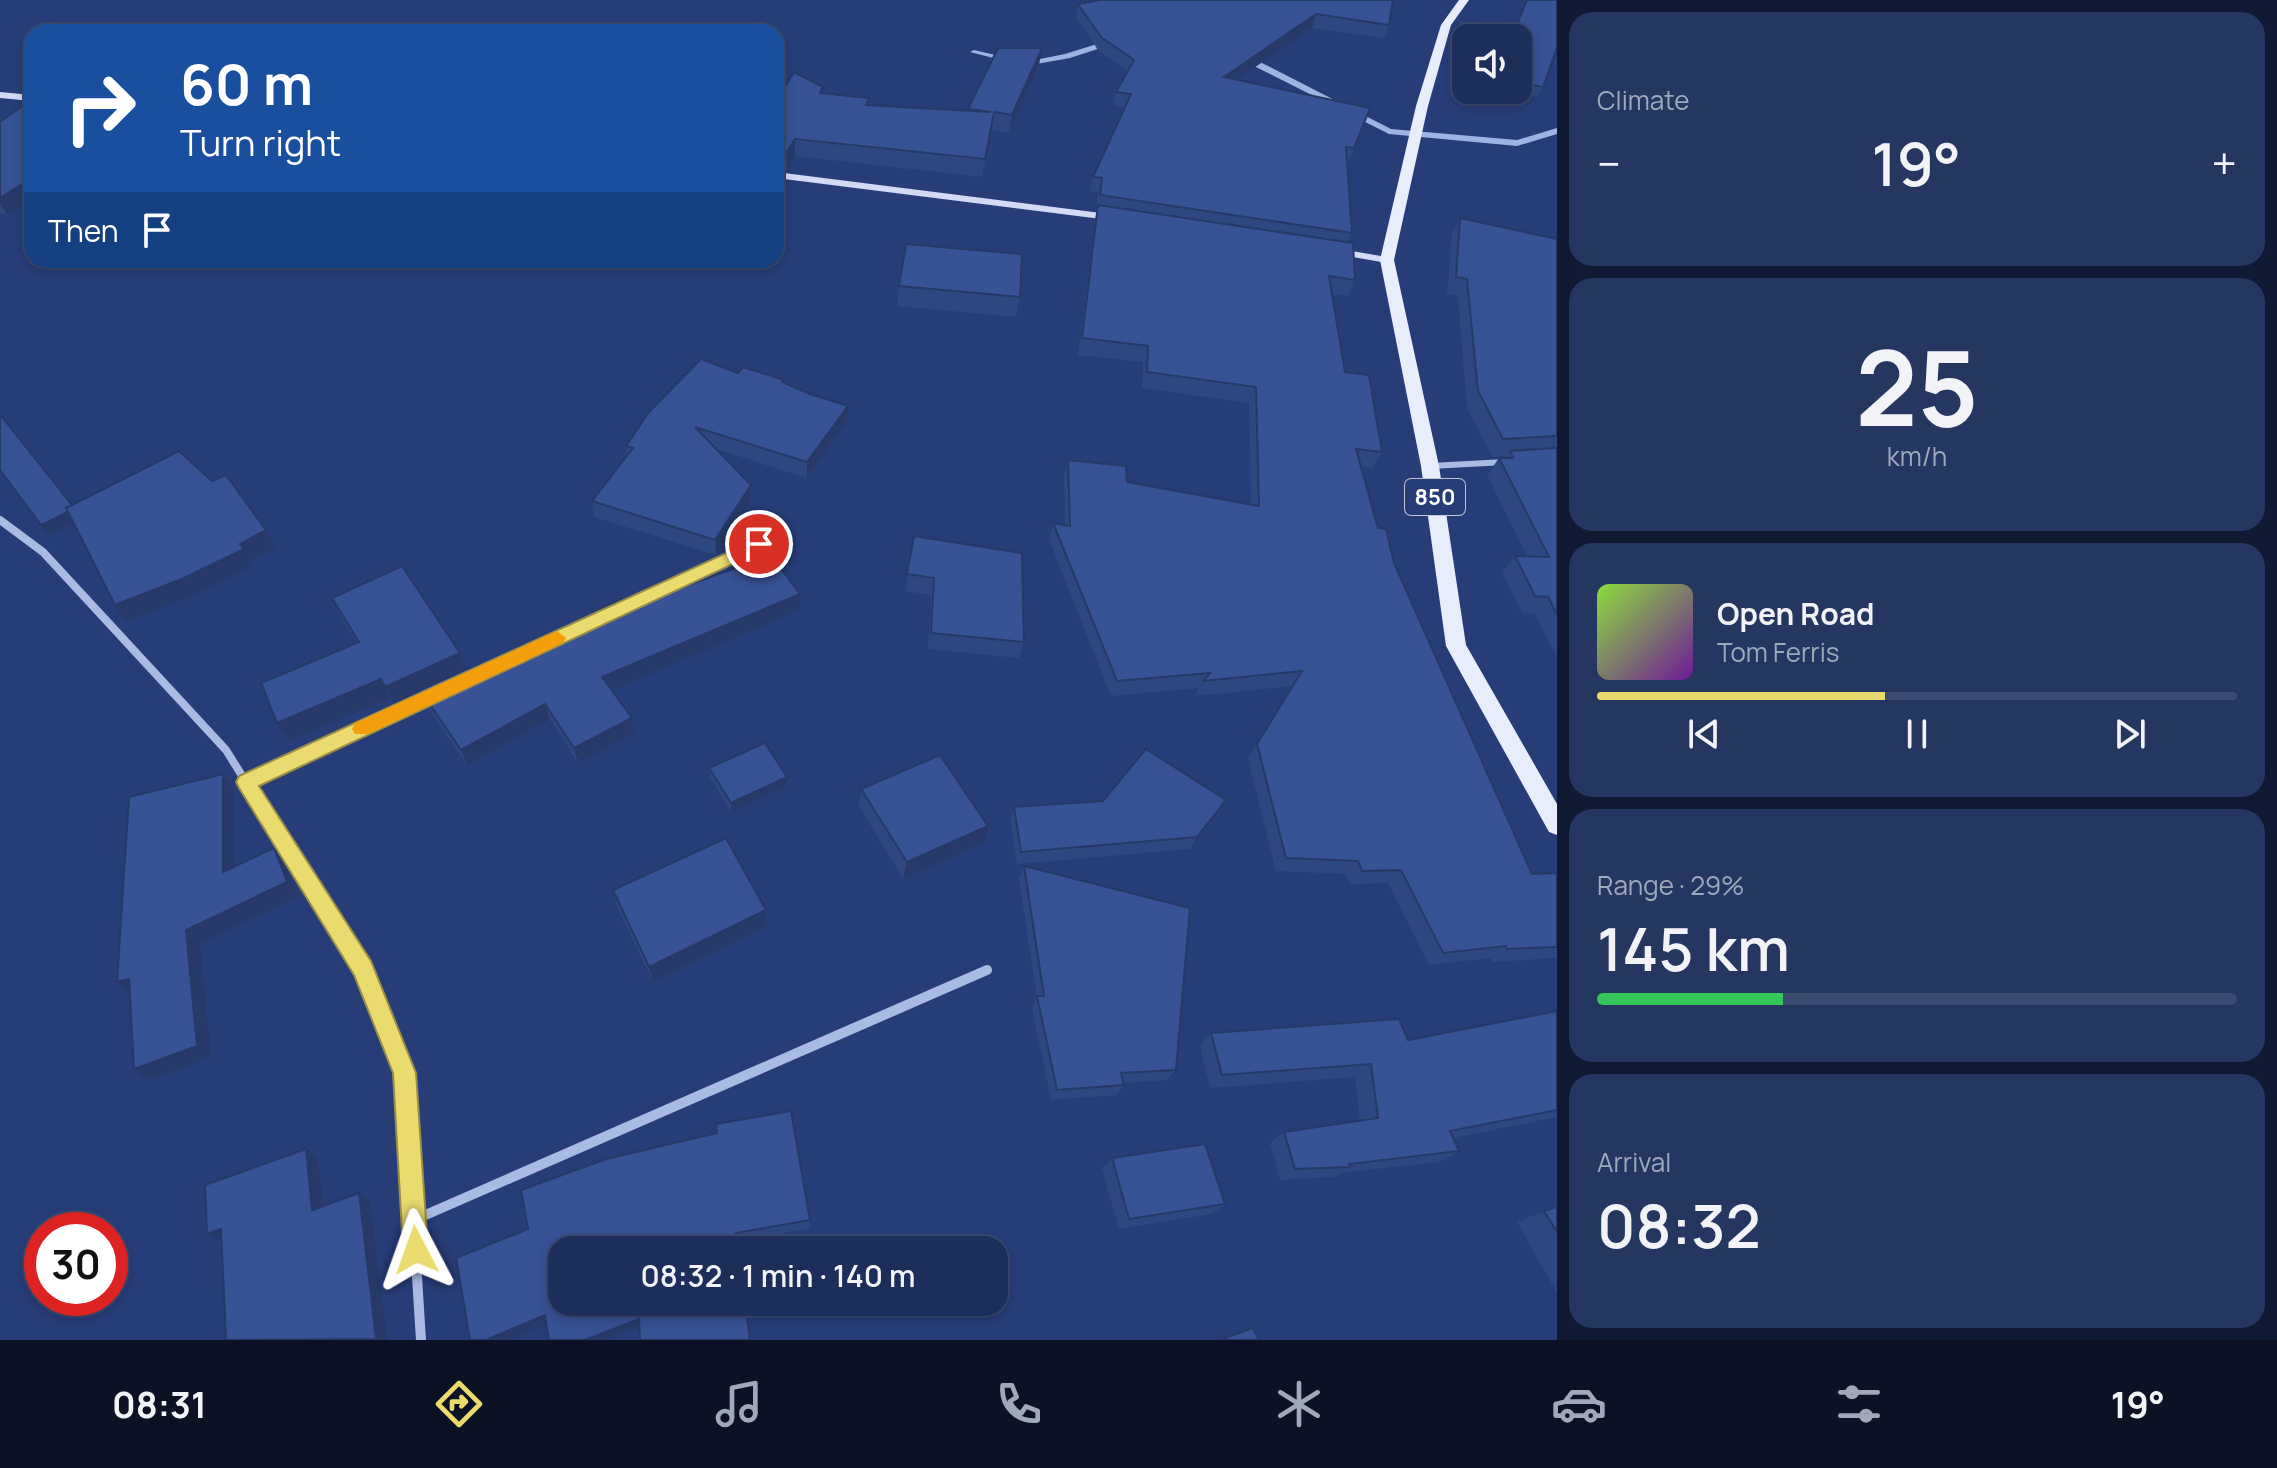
<!DOCTYPE html>
<meta charset="utf-8">
<style>
:root{--surface:#1d2e5a;--page:#253660;--text:#f1f3f6;--muted:#a0a8bb;--line:#3b4a70;--accent:#ebdb6f}
body{margin:0;font-family:Manrope,sans-serif;background:var(--page);color:var(--text);height:100vh;display:flex;flex-direction:column;font-size:30px;white-space:nowrap}
*{box-sizing:border-box;margin:0}
p{font-size:26px;color:var(--muted)}
.icon{flex:none;width:44px;height:44px;fill:none;stroke:currentColor;stroke-width:2;stroke-linecap:round;stroke-linejoin:round}
.map{position:relative;flex:1;overflow:hidden}
.drawer{display:flex;flex-direction:column;gap:12px;padding:12px;background:#101932;width:720px}
.drawer>*{flex:none}
.hud{position:absolute;left:24px;top:24px;width:760px;height:244px;border-radius:24px;box-shadow:0 4px 12px #0003,0 0 0 2px var(--line);background:#1a4fa0;color:#fff;overflow:hidden}
.controls{position:absolute;left:1452px;top:24px;display:grid;gap:16px}
.controls a{display:grid;place-items:center;width:80px;height:80px;border-radius:16px;background:var(--surface);box-shadow:0 4px 12px #0003,0 0 0 2px var(--line);font-size:40px}
.speed{position:absolute;left:24px;top:1212px;display:flex;gap:16px;font-size:40px;font-weight:700;text-align:center}
.speed>*{display:grid;place-content:center;width:104px;height:104px;border-radius:50%;background:var(--surface);box-shadow:0 4px 12px #0003,0 0 0 2px var(--line);line-height:1}
.speed .limit{border:12px solid #d22;background:#fff;color:#111}
.pin{position:absolute;display:grid;place-items:center;width:68px;height:68px;color:#fff;margin:-34px;border:4px solid #fff;border-radius:50%;box-shadow:0 2px 8px #0007}
.me{position:absolute;width:88px;margin:-44px;rotate:356deg;stroke-linejoin:round;filter:drop-shadow(0 0 6px #0008)}
.turn{display:flex;align-items:center;gap:28px;height:168px;padding:0 24px;font-size:36px}
.turn .icon{width:104px;height:104px;stroke-width:2.5}
.turn b{display:block;font-size:56px;line-height:68px}
.then{display:flex;align-items:center;height:76px;padding:0 24px;background:#0003;gap:16px;font-size:30px}
.big{font-size:60px;font-weight:600;line-height:1.1}
.drawer .widget{flex:1;display:flex;flex-direction:column;justify-content:center;gap:12px;min-width:0;padding:0 28px;border-radius:24px;background:var(--page)}
.drawer .dial{align-items:center;gap:0}
.dial b{font-size:104px;line-height:1}
.song{display:flex;align-items:center;gap:24px}
.cover{width:96px;height:96px;border-radius:12px;background:linear-gradient(135deg,hsl(90 70% 55%),hsl(280 70% 35%))}
.played{height:8px;border-radius:4px;background:linear-gradient(90deg,var(--accent) 45%,var(--line) 45%)}
.keys{display:flex;justify-content:space-around;direction:ltr}
.heat{display:flex;justify-content:space-between;align-items:center;font-size:44px;direction:ltr}
.charge{height:12px;border-radius:6px;background:linear-gradient(90deg,#34c759 29%,var(--line) 0)}
.trip{position:absolute;left:548px;top:1236px;width:460px;height:80px;border-radius:24px;background:var(--surface);box-shadow:0 4px 12px #0003,0 0 0 2px var(--line);font-weight:600;line-height:80px;text-align:center}
.menu{display:flex;height:128px;justify-content:space-around;align-items:center;background:#0c1224;color:var(--muted)}
.menu .icon{width:56px;height:56px}
.menu .selected{color:var(--accent)}
.menu b{font-size:36px;color:var(--text)}
main{display:flex;flex:1;min-height:0}
.map>svg:first-child{display:block}
</style>
<main>
<div class="map">
<svg width="1557" height="1340" viewBox="0 0 1557 1340">
<rect width="100%" height="100%" fill="#273d78"/>
<g fill="none" stroke-linecap="round" stroke-linejoin="round">
<g fill="#9eb3e3" fill-rule="evenodd">
<path d="M1113,39l4,2 -1,2 -46,15 -45,8 -55,-14 4,-2 51,12 40,-8z"/>
<path d="M1235,58l27,5 129,66 126,11 40,-12v6l-40,12 -128,-12 -133,-67 -21,-5z"/>
</g>
<path stroke="#a9bae3" stroke-width="6" d="M1431,466l74,-4"/>
<g stroke="#a9bae3" stroke-width="8">
<path d="M0,520l43,32 183,198 73,117"/>
<path d="M628,605l131,-61"/>
<path d="M465,681l56,-26"/>
<path d="M246,782l188,-87"/>
</g>
<g stroke="#a9bae3" stroke-width="10">
<path d="M298,865l65,104 41,104 17,267"/>
<path d="M414,1220l573,-250"/>
</g>
<g fill="#d2dbf3" fill-rule="evenodd">
<path d="M0,92l32,3v6l-32,-3z"/>
<path d="M776,172l341,43 5,3 -5,3 -341,-43z"/>
<path d="M1334,248l53,9 6,3 -6,3 -57,-10v-4z"/>
</g>
<path fill="#e8edfc" fill-rule="evenodd" d="M1459,0h10l-18,25 -23,81 -34,154 45,206 27,179 91,159v31l-8,-3 -103,-186 -25,-180 -41,-206 36,-154 25,-81z"/>
</g>
<g fill="#2f4780">
<path d="M1100,0h294l-5,25 -5,13 -72,-10 -76,52 134,28 -22,55 -1,-1 5,71 -5,10 8,37 -7,16 -16,-2 13,78 37,80 -9,16 -12,-1 17,61 154,346 25,-1v85l-65,4 -1,-4 -62,7 -41,-82 -38,1 -4,-10 -70,-3 -28,-113 45,-72 -98,10 4,-8 -88,8 -62,-157 4,-16 12,2 -1,-49 4,-16 59,22 124,23 -2,-102 -107,-15 1,-26 -65,-7 17,-134 2,-11 -1,-1 2,-17 -8,-1 3,-14 32,-69 -12,-3 3,-13 12,-21 -30,-21 -22,-33 2,-13z"/>
<path d="M1518,38l25,49 -5,9 -38,-6h18z"/>
<path d="M1039,65l-30,68 -18,-3 -9,47 -187,-21 -8,14h-6v12l-5,9v-92l47,-5 46,4 -1,7 99,6 1,-2z"/>
<path d="M0,122l7,93 -7,-2z"/>
<path d="M1460,218l97,21v419l-23,-45h-12l-20,-40 13,-17h12l-40,-81 12,-17h6l1,-2 -14,1 -25,-49 -9,-112 -11,-2 5,-59z"/>
<path d="M899,286l121,11 -4,20 -119,-11z"/>
<path d="M738,373l46,10 63,38 -40,57 -91,-29 35,52 -35,54 -122,-38 -2,-16 35,-46 -1,-9z"/>
<path d="M914,536l110,106 -5,16 -91,-9 3,-54 -26,-4z"/>
<path d="M332,598l134,71 10,9 118,-62 -1,-5 44,-7 163,6 -189,80 21,28 2,15 -56,30 -28,-44 -83,46 -40,-59 -5,-13 -28,13 -5,-8 -100,43 68,-98 -16,-26z"/>
<path d="M709,768l78,9v9l-56,26 -21,-35z"/>
<path d="M861,789l122,54 -80,36 -44,-73z"/>
<path d="M1226,800l-8,12 -28,37 -173,15 -7,-45 4,-12z"/>
<path d="M1024,866l152,204 -9,10 -44,3 1,2 -8,10 -65,5 -19,-92 5,-11 -18,-118z"/>
<path d="M613,890l153,20 1,16 -114,56 -36,-76z"/>
<path d="M1557,1011v106l-104,21 6,13 -19,11 -100,11 -6,4 -54,3 -10,-37 14,-11 76,-11 -5,-44 -145,11 -10,-42 11,-13 197,7z"/>
<path d="M1112,1158l113,46 -13,10 -93,15 -17,-60z"/>
<path d="M1557,1207v86l-40,-71 27,-11z"/>
<path d="M810,1220l-1,9 -72,12 -98,85 -111,-97z"/>
</g>
<g fill="#263968">
<path d="M1316,14l-4,14 -92,63 4,-14z"/>
<path d="M1042,48l-3,17 -30,68 3,-18z"/>
<path d="M795,139v17l-8,14v-18z"/>
<path d="M781,164v18l-5,9v-18z"/>
<path d="M32,178v20l-25,17 -7,-12v-5z"/>
<path d="M848,406l-1,15 -40,57v-16z"/>
<path d="M751,485v16l-35,54 -1,-15z"/>
<path d="M75,509l7,10 -34,16 -7,-10z"/>
<path d="M266,530l9,17 -25,13 3,5 -58,30 -69,27 -11,-17z"/>
<path d="M800,594v16l-195,83 -3,-16z"/>
<path d="M460,653l7,19 -73,34 -9,-19z"/>
<path d="M381,679l8,19 -100,43 -12,-18z"/>
<path d="M545,704l5,15 -83,46 -6,-15z"/>
<path d="M632,718l2,15 -56,30 -4,-15z"/>
<path d="M223,774l11,15 1,97 -12,-14z"/>
<path d="M787,777v9l-56,26v-9z"/>
<path d="M1226,800l-8,12 -28,37 7,-12z"/>
<path d="M988,826l-5,17 -80,36 4,-17z"/>
<path d="M274,848l11,14 13,34 -98,48 11,113 -61,23 -16,-11 52,-139z"/>
<path d="M766,910l1,16 -114,56 -4,-15z"/>
<path d="M129,979l3,16 -15,-13z"/>
<path d="M306,1149l12,10 7,59 -13,-8z"/>
<path d="M359,1193l11,9 17,138h-13z"/>
<path d="M221,1229l2,13 -16,-8z"/>
<path d="M545,1315l7,7 -43,18h-23z"/>
<path d="M639,1319l4,6 -38,15h-20z"/>
</g>
<g fill="#375295" stroke="#263968" stroke-width="2">
<path d="M1100,0h293l-4,25 -73,-11 -92,63 146,31 -16,40 -8,-1 6,86 -252,-38 2,-17 -9,-1 38,-83 -15,-2 18,-32 -33,-23 -23,-33z"/>
<path d="M1527,0h30v48l-14,39 -25,-4v-45h-7z"/>
<path d="M998,48h44l-30,67 -18,-3 -9,47 -190,-20 -8,13h-11v-53l1,1 17,-28 29,15 -3,6 49,5 -3,7 125,7 -23,-3z"/>
<path d="M28,102h4v76l-32,20v-76z"/>
<path d="M776,162l5,2 -5,9z"/>
<path d="M1098,205l255,38 2,37 -26,-4 16,96 24,3 13,77 -26,-3 22,79 8,1 8,34 138,311 25,-1v74l-50,2 -1,-3 -63,7 -42,-83 -39,1 -4,-10 -72,-3 -29,-114 45,-73 -99,10 7,-8 -93,8 -64,-158 17,3 -2,-66 58,6 1,16 132,24 -3,-119 -109,-15 1,-26 -66,-8z"/>
<path d="M1460,218l97,21v197l-54,3 -25,-48 -11,-112 -11,-2z"/>
<path d="M906,244l116,10 -2,43 -121,-11z"/>
<path d="M701,359l37,14 5,-6 41,13 -2,2 28,12 38,12 -41,56 -112,-35 56,58 -36,55 -123,-39 41,-53 -7,-2 23,-34z"/>
<path d="M2,417l70,88 -6,3 2,4 -27,13 -41,-55v-52z"/>
<path d="M1557,448v166l-9,-17 -13,-1 -20,-40 34,1 -50,-99h14l-3,-7z"/>
<path d="M179,451l33,30 14,-6 40,55 -26,14 4,5 -60,29 -69,27 -49,-97z"/>
<path d="M914,536l108,17 2,89 -93,-9 3,-55 -27,-4z"/>
<path d="M771,555l29,39 -198,83 30,41 -58,30 -29,-44 -84,46 -41,-60 49,-22 7,10 120,-63 -3,-4 38,-15 6,8z"/>
<path d="M402,566l58,87 -75,34 -4,-8 -104,44 -16,-40 98,-41 -27,-44z"/>
<path d="M765,743l22,34 -56,26 -22,-35z"/>
<path d="M1146,749l80,51 -29,37 -176,15 -7,-45 89,-6z"/>
<path d="M940,755l48,71 -81,36 -46,-73z"/>
<path d="M223,774v98l51,-24 13,34 -101,48 11,116 -63,23 -5,-90 -12,3 12,-185z"/>
<path d="M726,838l40,72 -117,57 -36,-77z"/>
<path d="M1024,866l166,42 -14,162 -55,3 3,12 -67,5 -20,-94h7z"/>
<path d="M1557,1011v99l-107,21 9,20 -110,13 1,3 -55,2 -11,-37 94,-14 -7,-54 -149,11 -11,-42 188,-14 9,21z"/>
<path d="M791,1111l19,109 -74,13 2,17h-176v52h183l5,38h-110l-1,-21 -54,21h-36l-4,-25 -59,25h-16l-14,-82 72,-29 -7,-39 85,-31 111,-26 -1,-9z"/>
<path d="M1205,1144l20,60 -96,15 -17,-61z"/>
<path d="M306,1149l6,61 47,-17 17,146 -150,1 -5,-111 -14,5 -2,-49z"/>
<path d="M1557,1207v25l-13,-21z"/>
<path d="M1253,1328l6,12h-40z"/>
</g>
<path fill="#ebdb6f" stroke="#998e48" stroke-width="2" d="M759,538l6,2v9l-506,237 112,175 45,112 12,177 -3,9 -9,4 -9,-4 -4,-9 -10,-177 -39,-98 -115,-187 -3,-6 3,-6z"/>
<path fill="#f59e0b" d="M557,631l9,7 -3,5 -195,91h-13l-3,-5 3,-6z"/>
<g text-anchor="middle" stroke-width="8" stroke-linejoin="round" paint-order="stroke">
<rect fill="#273d78" stroke="#bec5d6" stroke-width="2" x="1405" y="479" width="60" height="36" rx="6"/>
<g font-size="22" font-weight="bold" fill="#fff">
<text x="1435" y="505">850</text>
</g>
</g>
</svg>
<div class="controls">
<a><svg class="icon" aria-label="sound" viewBox="0 0 24 24"><path d="M4 9h4l5-4v14l-5-4H4zM17 9q2 3 0 6"/></svg></a>
</div>
<div class="speed"><div class="limit">30</div></div>
<div class="pin" style="left:759px;top:544px;background:#d93025"><svg class="icon" aria-label="arrive" viewBox="0 0 24 24"><path d="M6 21V4h12l-3 4 3 4H6"/></svg></div>
<svg class="me" style="left:416px;top:1250px" viewBox="-20 -20 40 40"><path d="M0-17L14 15 0 8-14 15z" fill="#ebdb6f" stroke="#fff" stroke-width="4"/></svg>
<div class="trip">08:32 · 1 min · 140 m</div>
<div class="hud">
<div class="turn"><svg class="icon" aria-label="right" viewBox="0 0 24 24"><path d="M7 20v-9h11M14 6l5 5-5 5"/></svg><div><b>60 m</b>Turn right</div></div>
<div class="then">Then<svg class="icon" aria-label="arrive" viewBox="0 0 24 24"><path d="M6 21V4h12l-3 4 3 4H6"/></svg></div>
</div>
</div>
<section class="drawer">
<div class="widget"><p>Climate</p>
<div class="heat"><a>−</a><b class="big">19°</b><a>+</a></div>
</div>
<div class="widget dial"><b>25</b><p>km/h</p></div>
<div class="widget">
<div class="song"><i class="cover"></i><div><b>Open Road</b><p>Tom Ferris</p></div></div>
<div class="played"></div>
<div class="keys"><svg class="icon" aria-label="previous" viewBox="0 0 24 24"><path d="M18 5L8 12l10 7zM5 5v14"/></svg><svg class="icon" aria-label="pause" viewBox="0 0 24 24"><path d="M8 5v14M16 5v14"/></svg><svg class="icon" aria-label="next" viewBox="0 0 24 24"><path d="M6 5l10 7-10 7zM19 5v14"/></svg></div>
</div>
<div class="widget"><p>Range · 29%</p><b class="big">145 km</b><div class="charge"></div></div>
<div class="widget"><p>Arrival</p><b class="big">08:32</b></div>
</section>
</main>
<nav class="menu">
<b>08:31</b>
<svg class="icon selected" aria-label="directions" viewBox="0 0 24 24"><path d="M12 3l9 9-9 9-9-9zM9 14v-3h6M13 9l2 2-2 2"/></svg>
<svg class="icon" aria-label="music" viewBox="0 0 24 24"><path d="M9 18V5l10-2v13"/><circle cx="6" cy="18" r="3"/><circle cx="16" cy="16" r="3"/></svg>
<svg class="icon" aria-label="phone" viewBox="0 0 24 24"><path d="M5 4h4l2 5-3 2q2 4 5 5l2-3 5 2v4C11 20 4 13 5 4z"/></svg>
<svg class="icon" aria-label="climate" viewBox="0 0 24 24"><path d="M12 3v18M4 7l16 10M4 17L20 7"/></svg>
<svg class="icon" aria-label="car" viewBox="0 0 24 24"><path d="M5 17H2v-5l4-1 3-4h7l3 4 3 1v5h-3M9 17h6M6 11h13"/><circle cx="7" cy="17" r="2"/><circle cx="17" cy="17" r="2"/></svg>
<svg class="icon" aria-label="filters" viewBox="0 0 24 24"><path d="M4 7h16M4 17h16"/><circle cx="9" cy="7" r="2"/><circle cx="15" cy="17" r="2"/></svg>
<b>19°</b>
</nav>
